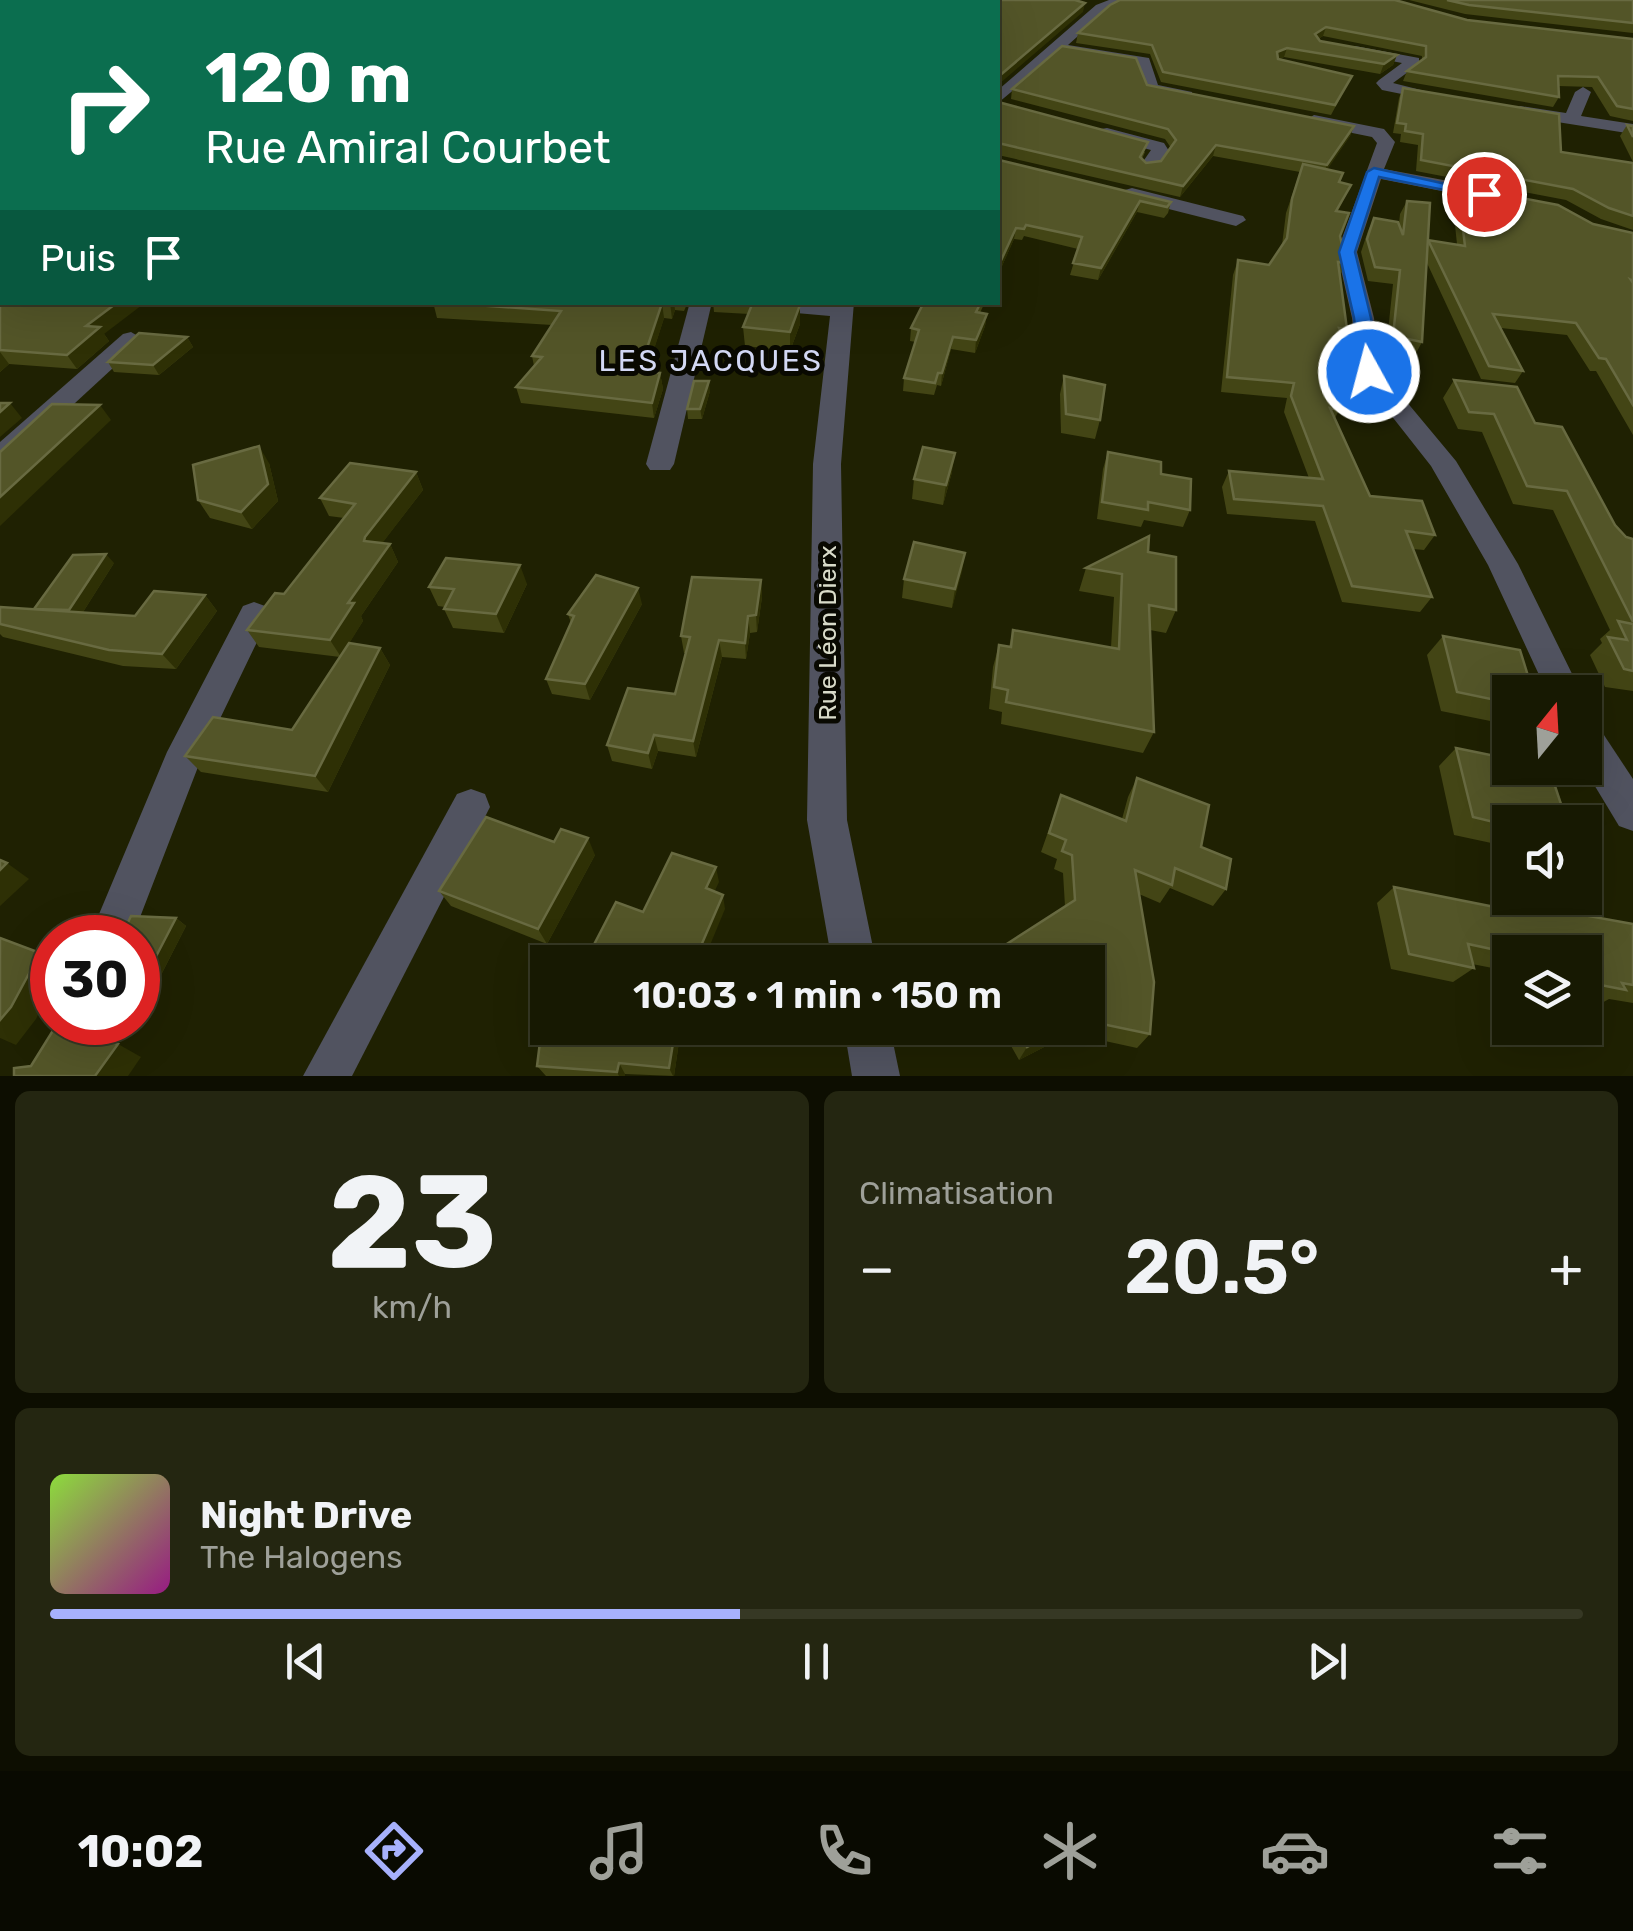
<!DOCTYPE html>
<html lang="fr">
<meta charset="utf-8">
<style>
:root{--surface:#171902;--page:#242611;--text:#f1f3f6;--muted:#9ea099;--line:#363824;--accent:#a7b1fc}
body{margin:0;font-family:Rubik,sans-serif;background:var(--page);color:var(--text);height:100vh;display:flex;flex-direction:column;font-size:38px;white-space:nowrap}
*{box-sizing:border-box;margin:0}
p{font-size:32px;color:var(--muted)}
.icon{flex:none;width:55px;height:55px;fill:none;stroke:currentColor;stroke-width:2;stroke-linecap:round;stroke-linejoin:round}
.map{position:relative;height:1076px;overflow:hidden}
.panel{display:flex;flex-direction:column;gap:15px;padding:15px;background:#0d0e01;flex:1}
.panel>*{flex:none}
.banner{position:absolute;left:0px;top:0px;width:1000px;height:305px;box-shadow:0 10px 40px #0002,0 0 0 2px var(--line);background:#0b6e4f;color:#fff;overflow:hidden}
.needle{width:65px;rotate:18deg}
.buttons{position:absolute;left:1492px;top:675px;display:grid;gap:20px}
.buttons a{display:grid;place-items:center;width:110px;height:110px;border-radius:0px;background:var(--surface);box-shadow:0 10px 40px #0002,0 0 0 2px var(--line);font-size:50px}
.speed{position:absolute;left:30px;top:915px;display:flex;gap:20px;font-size:50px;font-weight:700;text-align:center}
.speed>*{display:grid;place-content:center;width:130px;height:130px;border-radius:50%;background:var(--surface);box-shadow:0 10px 40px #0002,0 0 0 2px var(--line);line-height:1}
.speed .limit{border:15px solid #d22;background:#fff;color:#111}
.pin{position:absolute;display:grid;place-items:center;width:85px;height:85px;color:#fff;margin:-42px;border:5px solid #fff;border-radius:50%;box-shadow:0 2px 10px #0007}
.me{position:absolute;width:110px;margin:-55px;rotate:353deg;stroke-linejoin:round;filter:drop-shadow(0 0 8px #0008)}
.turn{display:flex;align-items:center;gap:35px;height:210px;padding:0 40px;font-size:45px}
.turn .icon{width:130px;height:130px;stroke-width:2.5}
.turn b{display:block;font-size:70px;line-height:85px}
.then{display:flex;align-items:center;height:95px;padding:0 40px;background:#0003;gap:20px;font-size:38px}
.big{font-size:75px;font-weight:600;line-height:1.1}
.panel .tile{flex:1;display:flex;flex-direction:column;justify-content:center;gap:15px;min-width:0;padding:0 35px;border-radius:15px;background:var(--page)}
.panel .dial{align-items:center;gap:0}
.dial b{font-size:130px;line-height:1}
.song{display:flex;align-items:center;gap:30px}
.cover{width:120px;height:120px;border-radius:15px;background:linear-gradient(135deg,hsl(90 70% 55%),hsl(310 70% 35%))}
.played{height:10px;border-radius:5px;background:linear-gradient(90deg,var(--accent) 45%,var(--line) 45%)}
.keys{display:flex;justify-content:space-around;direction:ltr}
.heat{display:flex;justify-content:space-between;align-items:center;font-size:55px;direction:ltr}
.panel .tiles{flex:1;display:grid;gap:15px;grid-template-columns:1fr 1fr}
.tile:last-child{grid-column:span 2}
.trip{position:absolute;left:530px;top:945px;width:575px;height:100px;border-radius:0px;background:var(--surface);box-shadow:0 10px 40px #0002,0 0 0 2px var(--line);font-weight:600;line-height:100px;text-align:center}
.menu{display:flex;height:160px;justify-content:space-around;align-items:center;background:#090a01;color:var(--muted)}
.menu .icon{width:70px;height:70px}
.menu .active{color:var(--accent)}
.menu b{font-size:45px;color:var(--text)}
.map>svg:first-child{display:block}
</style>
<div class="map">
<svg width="1633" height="1076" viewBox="0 0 1633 1076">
<rect width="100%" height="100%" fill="#1f2102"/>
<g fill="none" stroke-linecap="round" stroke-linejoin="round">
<g fill="#515360" fill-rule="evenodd">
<path d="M1109,0h17l-20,11 -38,34 81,13 9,27 34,7v6l-47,-7 -8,-27 -78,-12 -61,51v-13l98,-85z"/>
<path d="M1355,46l64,12v6l-26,19 56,14 -8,5 -59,-12 -6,-7 3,-3 23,-17 -52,-10v-6z"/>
<path d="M1583,87l8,5 -10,24 52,8v10l-113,-18 -8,-5 8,-5 46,7 9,-21z"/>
<path d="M1314,115l70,14 11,13 -11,27 113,21 10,6 -10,6 -116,-23 -24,73 17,66 7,53 75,90 62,103 63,128h-34l-59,-127 -57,-99 -74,-94 -5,-54 -15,-66 40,-109 -5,-6 -64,-13 -2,-4z"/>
<path d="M1107,128l57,15 5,8 -14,19h-12l-3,-4 11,-16 -50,-13v-8z"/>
<path d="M1132,188l111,28 3,4 -10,6 -111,-28v-8z"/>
<path d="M690,302h22l-38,162 -4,6h-20l-4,-6z"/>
<path d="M741,302h113l-13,162 6,356 29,142h-44l-25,-142 6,-356 17,-148 -78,-7z"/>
<path d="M131,332l12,7 -4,5 -129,119 -10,3v-24l123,-108z"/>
<path d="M254,602l11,4 5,9 -67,139 -71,184h-43l78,-186 76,-146z"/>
<path d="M1585,721l13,5 35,53v52l-14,-5 -35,-58z"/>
<path d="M471,789l14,5 5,13 -138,269h-49l154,-282z"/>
<path d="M844,1028h46l10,48h-48z"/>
</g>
</g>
<g fill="#434515">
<path d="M1409,0h224v33l-168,-19z"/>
<path d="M1467,20l166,19v82l-23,-5 -18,-29 -34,-1 1,11 -6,10 -150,-26 4,-10 15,-11v-4l-99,-20 -5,3 2,2 77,14 -4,10 -13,9 -96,-17 -4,2 72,17 -21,39 -170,-33 -11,-28 -74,-11 2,-10z"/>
<path d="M1147,85l207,41 -4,10 -23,33 16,4 -3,9 11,3 -13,26 2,25 6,27 -6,12 7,54 -4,10 1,4 -6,13 1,54 -4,8 35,78 65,39 -11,15 -11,-1 19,48 -12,15 -78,-10 -27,-81 -88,-7 -5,-27 7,-16 80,7 -25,-66 3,-14 -66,-6 12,-117 5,-15 31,5 13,-20 4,-32 14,-41 -87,-16 -33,41 -182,-42 1,5 172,42 -3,11 -4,5 -27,-6 -39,68 -28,-5 8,-26 -54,-13 -2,4 -8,-1 -16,36v-173l147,50 -3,7 4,4 15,-2 10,-13 -6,-9 -154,-40 1,-10z"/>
<path d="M1403,88l158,64 72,11v67l-32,-11 -35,-19 -150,-29 2,-26 -18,-3 1,-8 -8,-1 6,-35z"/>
<path d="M1627,125l6,1v36l-13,-26z"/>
<path d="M1458,186l135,38 40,9v202l-37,-64h-6l-23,-36 -66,-7 22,43 -8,12 -34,-4 -54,-116 -5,79 -8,15 -28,-7 7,-66 -25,-3 -7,-29 7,-21 6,-13 25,6 1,-10 7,-13 21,39 29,4 -5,-47z"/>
<path d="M0,242l104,92 5,7 -32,28 -68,-5 -9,8z"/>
<path d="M433,302h255l-4,9 -9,-1 -3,9 -8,-1 -18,55h14l3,16 -9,29 -133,-15 -5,-16 18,-21 -2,-10 20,-31 -115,-7z"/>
<path d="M713,302h36l1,9 50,-6v19l-10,27 -45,-5 -2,-19 6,-13 -35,-2z"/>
<path d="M924,302h61l-5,11 7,1 -2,12 -10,27 -24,-4 -10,37 -4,-1 -3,10 -31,-4 1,-13 12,-36 -6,-1 1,-13z"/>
<path d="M187,337l6,10 -34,28 -45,-3 -6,-10z"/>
<path d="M1064,376l36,44 -5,19 -34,-6 -1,-39z"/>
<path d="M1454,380l81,43 80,102 11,12 7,2v152l-28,-4 -15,-32 12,-12 -2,-4 10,-9 -57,-120 -40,-6 -31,-72 -24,-3 -15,-31z"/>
<path d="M710,391l-8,28h-14l-1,-10z"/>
<path d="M1108,452l53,22 29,36 -7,17 -39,-7 -3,7 -44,-8 6,-50z"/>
<path d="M269,463l9,38 -26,28 -42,-11 -12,-18z"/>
<path d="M416,472l7,18 -41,53 8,1 8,18 -37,54 2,5 -14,22 31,5 10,17 -62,127 -127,-20 -16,-16 107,-26 48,-73 -81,-10 -12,-17 37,-36 60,-76 -15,-2 -9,-18z"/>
<path d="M952,472l-9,33 -31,-6 2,-20z"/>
<path d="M1148,552l28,58 -10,23 -16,-3 4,102 -11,21 -142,-29 1,-12 -13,-3 4,-42 6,-22 10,2 4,-17 98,17 3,-50 -35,-6 7,-23z"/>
<path d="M965,553l-13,55 -50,-10 2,-19z"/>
<path d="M114,563l-31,49 52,4 70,-21 12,16 -41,58 -53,-3 -120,-29 -3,-3v-27l34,2z"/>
<path d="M761,580l1,17 -5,35 -7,1 -4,26 -24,-2 -26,100 -38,-6 -6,18 -40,-8 -5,-16 68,-51 11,-41h-2l-3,-17z"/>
<path d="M527,584l-23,49 -51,-5 -9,-19 1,-2 -7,-1 -9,-19z"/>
<path d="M642,604l-52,96 -38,-6 -6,-15 25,-56 -3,-9z"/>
<path d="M1443,636l67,56v33l-69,-14 -14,-56z"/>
<path d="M1456,748l54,74v25l-56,-12 -15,-69z"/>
<path d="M1137,778l64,69 25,42 -13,17 -43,-18 -10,15 -21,-9 11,140 -13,14 -55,-12 -7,11 -21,-5 -35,18 -18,-32h87v-66l-23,-56 -2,-33 -9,-4 3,-10 -16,-7 20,-57 61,24 6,-22z"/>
<path d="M554,842l41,13 -48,89 -96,-38 -12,-15z"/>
<path d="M1394,887l109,22 9,-7 121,22v79l-24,-4 -9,5 -15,-3v-49h-75v27l-2,-8 -36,-7 2,4 -21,14 -62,-13 -14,-66z"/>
<path d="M176,918l10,8 -25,49 -23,-1v-36l-15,-5z"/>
<path d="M548,1028h144l-5,15 -8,-1 -5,34 -49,-2v2h-79l-9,-10z"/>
</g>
<g fill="#2e3005">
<path d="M1085,3l-2,9 -85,73v-8z"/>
<path d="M1326,27l-3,9 -12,7 4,-9z"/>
<path d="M1287,48l-3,9 -10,5 3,-10z"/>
<path d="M1397,55l-4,10 -13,9 4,-10z"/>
<path d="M1354,126l-4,10 -27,40 4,-11z"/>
<path d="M1216,145l-3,11 -33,41 3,-11z"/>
<path d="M2,152v15l-2,2v-16z"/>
<path d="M1140,201l-3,11 -39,68 3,-12z"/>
<path d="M1016,228l-2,11 -16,36v-8z"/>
<path d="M118,302h28l-42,32 5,7 -32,28 -10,-14 19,-29z"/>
<path d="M670,302h4l1,8 -3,9z"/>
<path d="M662,303l2,15 -22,70 -3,-16z"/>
<path d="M800,305v19l-10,27v-19z"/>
<path d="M987,314l-2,12 -10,27 1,-13z"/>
<path d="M187,337l6,10 -34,28 -6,-10z"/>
<path d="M953,337l-2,12 -10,37 1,-13z"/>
<path d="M0,352l9,12 -9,8z"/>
<path d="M660,373l3,16 -9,29 -2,-15z"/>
<path d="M709,381l1,10 -8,28 -2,-10z"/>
<path d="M10,403l12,15 -22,19v-25z"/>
<path d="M100,405l11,15 -111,106v-29z"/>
<path d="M259,446l10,17 9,38 -26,28 -11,-17z"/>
<path d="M955,453l-3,19 -9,33 3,-20z"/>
<path d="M416,472l7,18 -49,64 -10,-13 1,-4z"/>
<path d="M390,544l8,18 -37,54 2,5 -22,36 -11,-17 18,-37z"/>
<path d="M965,553l-3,19 -10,36 3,-19z"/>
<path d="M106,554l8,9 -36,57 -9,-10z"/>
<path d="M520,565l7,19 -23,49 -8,-19z"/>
<path d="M761,580l1,17 -5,35 -1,-17z"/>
<path d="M638,588l4,16 -52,96 -5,-16z"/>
<path d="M205,595l12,16 -41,58 -14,-15z"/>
<path d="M748,616l2,17 -4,26 -1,-16z"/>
<path d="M719,640l3,17 -26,100 -3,-16z"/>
<path d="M380,648l10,17 -62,127 -13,-16z"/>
<path d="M654,735l4,16 -6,18 -4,-16z"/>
<path d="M588,838l7,17 -48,89 -9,-15z"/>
<path d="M7,863l22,16 -29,27v-36z"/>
<path d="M716,867l3,15 -10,21 -3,-15z"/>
<path d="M723,895l2,14 -22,53h-9z"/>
<path d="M176,918l10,8 -25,49 -11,-7z"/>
<path d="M40,953l12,8v26l-16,32 -20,26 -16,-7v-18z"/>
<path d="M684,1028h8l-5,15 -4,-12z"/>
<path d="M1062,1028l-8,14 -35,18 8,-13z"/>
<path d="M675,1031l4,11 -5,34h-1l-4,-8z"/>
<path d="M118,1044l23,13 -13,19h-33z"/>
<path d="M619,1063l6,11v2h-6l-2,-4z"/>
</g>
<g fill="#535528" stroke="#686a41" stroke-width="2.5">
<path d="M0,0h1075l10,3 -87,74v-75h-996v150l-2,1z"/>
<path d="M1120,0h275l72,20 166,19v70l-16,-3 -19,-29 -40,-1 1,21 -152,-26 19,-14v-11l-100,-19 -11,7 5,7 77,14 -13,9 -97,-16 -10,4 1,7 74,17 -17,29 -172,-33 -11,-27 -74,-12 32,-28z"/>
<path d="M1447,0h186v23l-164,-18z"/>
<path d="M1062,46l74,12 11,27 207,41 -27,39 -111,-20 -33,41 -185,-43v-41l150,40 -8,15 6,6 15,-2 15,-21 -8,-11 -156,-40z"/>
<path d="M1403,88l156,26 2,38 72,11v53l-24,-8 -36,-19 -152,-29 2,-26 -18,-3 1,-7 -9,-1z"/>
<path d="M1627,125l6,1v11z"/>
<path d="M998,147l1,13 172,42 -4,5 -27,-6 -39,67 -28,-5 9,-26 -56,-12 -2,4 -8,-1 -18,39z"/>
<path d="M1303,164l40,9 -4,9 12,3 -15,26 13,2 -9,23 6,27 -8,-1 9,67 -8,-1 5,15 -7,-1 2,68 -9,-2 40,88 52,5 13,34 -29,-4 26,66 -80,-11 -29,-80 -89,-7 -5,-28 94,8 -32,-83 3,-13 -67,-6 11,-117 31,5 18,-27 5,-39z"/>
<path d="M1458,186l100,19 35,19 40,9v48l-2,-1 2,3v122l-27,-46 -7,-1 -23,-35 -83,-9 30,57 -34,-5 -61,-126 37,6z"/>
<path d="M1407,201l23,2 -8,139 -29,-6 7,-66 -25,-3 -8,-28 7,-21 24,4 5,13z"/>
<path d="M2,240v62h116l-32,24 14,1 -33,28 -67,-5v-108z"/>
<path d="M433,302h237v2l-8,-1 -23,69 21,1 -8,30 -136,-16 26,-30 -10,-1 29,-45z"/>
<path d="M753,302l47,3 -10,27 -47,-5z"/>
<path d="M924,302h57l-5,10 11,2 -11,26 -23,-3 -11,36h-4l-3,10 -31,-5 15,-48 -8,-2z"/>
<path d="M139,333l48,4 -34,28 -45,-3z"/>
<path d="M1064,376l41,9 -5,35 -34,-6z"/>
<path d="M1454,380l63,7 18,36 27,4 53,98 11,12 7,2v83l-66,-131 -40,-5 -33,-72 -25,-2z"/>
<path d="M694,381h15l-9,28h-13z"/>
<path d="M0,403h10l-10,9z"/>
<path d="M52,404l48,1 -100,92v-45z"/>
<path d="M259,446l9,38 -27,28 -43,-12 -5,-35z"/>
<path d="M923,447l32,6 -9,32 -32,-6z"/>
<path d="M1108,452l53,10v12l30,5 -1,31 -42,-8v8l-46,-8z"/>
<path d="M350,463l66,9 -51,65 -1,4 26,3 -42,59h6l-24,37 -83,-10 28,-37 9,1 71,-90 -35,-6z"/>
<path d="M1149,536l-1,16 28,5v53l-27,-5 5,127 -148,-30 2,-12 -14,-3 5,-42 12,2 2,-17 106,19 3,-75 -36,-6z"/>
<path d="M914,542l51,11 -10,36 -51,-10z"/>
<path d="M106,554l-37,56 -35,-1 39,-54z"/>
<path d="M446,558l74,7 -24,49 -52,-5 10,-20 -25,-2z"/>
<path d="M596,575l42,13 -53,96 -39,-5 28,-63 -6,-2z"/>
<path d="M692,577l69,3 -5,35 -8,1 -3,27 -26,-3 -26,101 -39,-6 -6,18 -41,-8 21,-57 47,6 15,-57 -9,-1z"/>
<path d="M154,591l51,4 -43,59 -53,-4 -109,-26v-17l135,9z"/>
<path d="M1618,621l15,3v47l-9,-2 -16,-32 19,3z"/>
<path d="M1443,636l77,14 13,42h-23v11l-53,-11z"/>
<path d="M349,643l31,5 -65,128 -130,-20 28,-39 79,13z"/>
<path d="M1456,748l54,11v9h39l18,54h-57v4l-37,-9z"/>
<path d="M1137,778l72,27 -8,42 30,12 -5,30 -51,-21 -3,17 -37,-15 19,112 -4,52 -62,-13v3v-62h-109l96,-62 -3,-45 -10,-4 4,-11 -17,-7 12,-38 65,26z"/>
<path d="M486,817l68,25 7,-13 27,9 -50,91 -99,-38z"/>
<path d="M672,853l44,14 -10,21 17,7 -29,67h-121l3,-5 10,3 30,-58 27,10z"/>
<path d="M0,860l7,3 -7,7z"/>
<path d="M1394,887l121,24 -3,-9 121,22v61l-11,-2 4,7 -41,-8v-30l-75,1 -42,-9 6,24 -65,-14z"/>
<path d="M131,916l45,2 -26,50 -12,-1v-29h-30l2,-4 13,-1z"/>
<path d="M0,938l40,15 -29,54 -11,13z"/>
<path d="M548,1010v18h136l-1,3h-8l-6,37 -50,-5 -2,9 -80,-6 6,-48z"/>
<path d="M57,1024l61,20 -23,32h-81v-8l17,-2z"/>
<path d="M1016,1028h46l-35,19z"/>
<path d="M1063,1028h23l-1,5z"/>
</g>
<path fill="#1a73e8" stroke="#114b97" stroke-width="2.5" d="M1374,168l117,26 -7,4 -105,-21 -24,75 16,66 7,54 -9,5 -9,-5 -6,-54 -15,-66 28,-80z"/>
<g text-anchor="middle" stroke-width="10" stroke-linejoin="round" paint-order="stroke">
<g font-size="25" fill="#d9dbc9" stroke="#090901">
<text transform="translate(827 633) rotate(-90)" y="9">Rue Léon Dierx</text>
</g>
<g font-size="30" letter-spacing="2.5" fill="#d3d8f4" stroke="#090901">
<text x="711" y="371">LES JACQUES</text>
</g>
</g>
</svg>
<div class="buttons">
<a><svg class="needle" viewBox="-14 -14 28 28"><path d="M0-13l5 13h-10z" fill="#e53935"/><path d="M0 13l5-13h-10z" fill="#9ea099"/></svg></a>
<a><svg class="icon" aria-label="sound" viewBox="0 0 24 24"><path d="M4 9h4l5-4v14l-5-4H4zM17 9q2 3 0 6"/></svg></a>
<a><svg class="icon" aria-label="layers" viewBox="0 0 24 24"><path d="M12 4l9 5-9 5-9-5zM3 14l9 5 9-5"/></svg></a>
</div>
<div class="speed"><div class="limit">30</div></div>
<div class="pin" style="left:1484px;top:194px;background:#d93025"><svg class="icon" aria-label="arrive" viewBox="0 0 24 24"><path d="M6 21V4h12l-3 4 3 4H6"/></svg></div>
<svg class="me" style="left:1369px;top:372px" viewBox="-20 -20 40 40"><circle r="17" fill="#1a73e8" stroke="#fff" stroke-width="3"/><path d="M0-11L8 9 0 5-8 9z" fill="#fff"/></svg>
<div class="trip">10:03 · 1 min · 150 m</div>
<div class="banner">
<div class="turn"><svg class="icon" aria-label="right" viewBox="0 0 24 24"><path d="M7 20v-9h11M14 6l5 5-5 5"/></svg><div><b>120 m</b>Rue Amiral Courbet</div></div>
<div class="then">Puis<svg class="icon" aria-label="arrive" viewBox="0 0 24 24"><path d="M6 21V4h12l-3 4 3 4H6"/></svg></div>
</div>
</div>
<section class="panel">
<div class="tiles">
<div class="tile dial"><b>23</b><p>km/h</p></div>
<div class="tile"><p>Climatisation</p>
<div class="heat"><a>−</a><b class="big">20.5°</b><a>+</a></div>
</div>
<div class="tile">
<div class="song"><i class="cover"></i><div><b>Night Drive</b><p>The Halogens</p></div></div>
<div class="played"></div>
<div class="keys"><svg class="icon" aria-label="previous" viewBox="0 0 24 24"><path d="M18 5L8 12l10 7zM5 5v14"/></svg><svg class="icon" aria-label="pause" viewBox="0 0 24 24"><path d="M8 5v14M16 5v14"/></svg><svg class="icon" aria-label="next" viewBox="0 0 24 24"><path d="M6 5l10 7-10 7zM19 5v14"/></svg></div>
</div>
</div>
</section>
<nav class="menu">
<b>10:02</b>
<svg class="icon active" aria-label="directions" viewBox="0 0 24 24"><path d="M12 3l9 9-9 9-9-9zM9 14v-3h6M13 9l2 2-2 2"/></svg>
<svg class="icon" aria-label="music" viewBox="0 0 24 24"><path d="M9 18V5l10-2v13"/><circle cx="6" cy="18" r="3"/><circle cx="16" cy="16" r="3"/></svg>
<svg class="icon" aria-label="phone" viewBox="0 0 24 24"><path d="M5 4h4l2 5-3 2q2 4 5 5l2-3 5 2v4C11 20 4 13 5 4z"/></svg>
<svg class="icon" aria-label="climate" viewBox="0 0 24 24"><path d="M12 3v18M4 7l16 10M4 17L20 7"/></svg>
<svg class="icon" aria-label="car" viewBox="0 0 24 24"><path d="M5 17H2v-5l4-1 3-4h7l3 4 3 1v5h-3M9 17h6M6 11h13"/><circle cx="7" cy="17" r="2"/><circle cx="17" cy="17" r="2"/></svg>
<svg class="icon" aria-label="filters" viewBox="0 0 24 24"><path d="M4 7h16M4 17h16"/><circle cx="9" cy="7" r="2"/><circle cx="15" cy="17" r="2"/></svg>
</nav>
